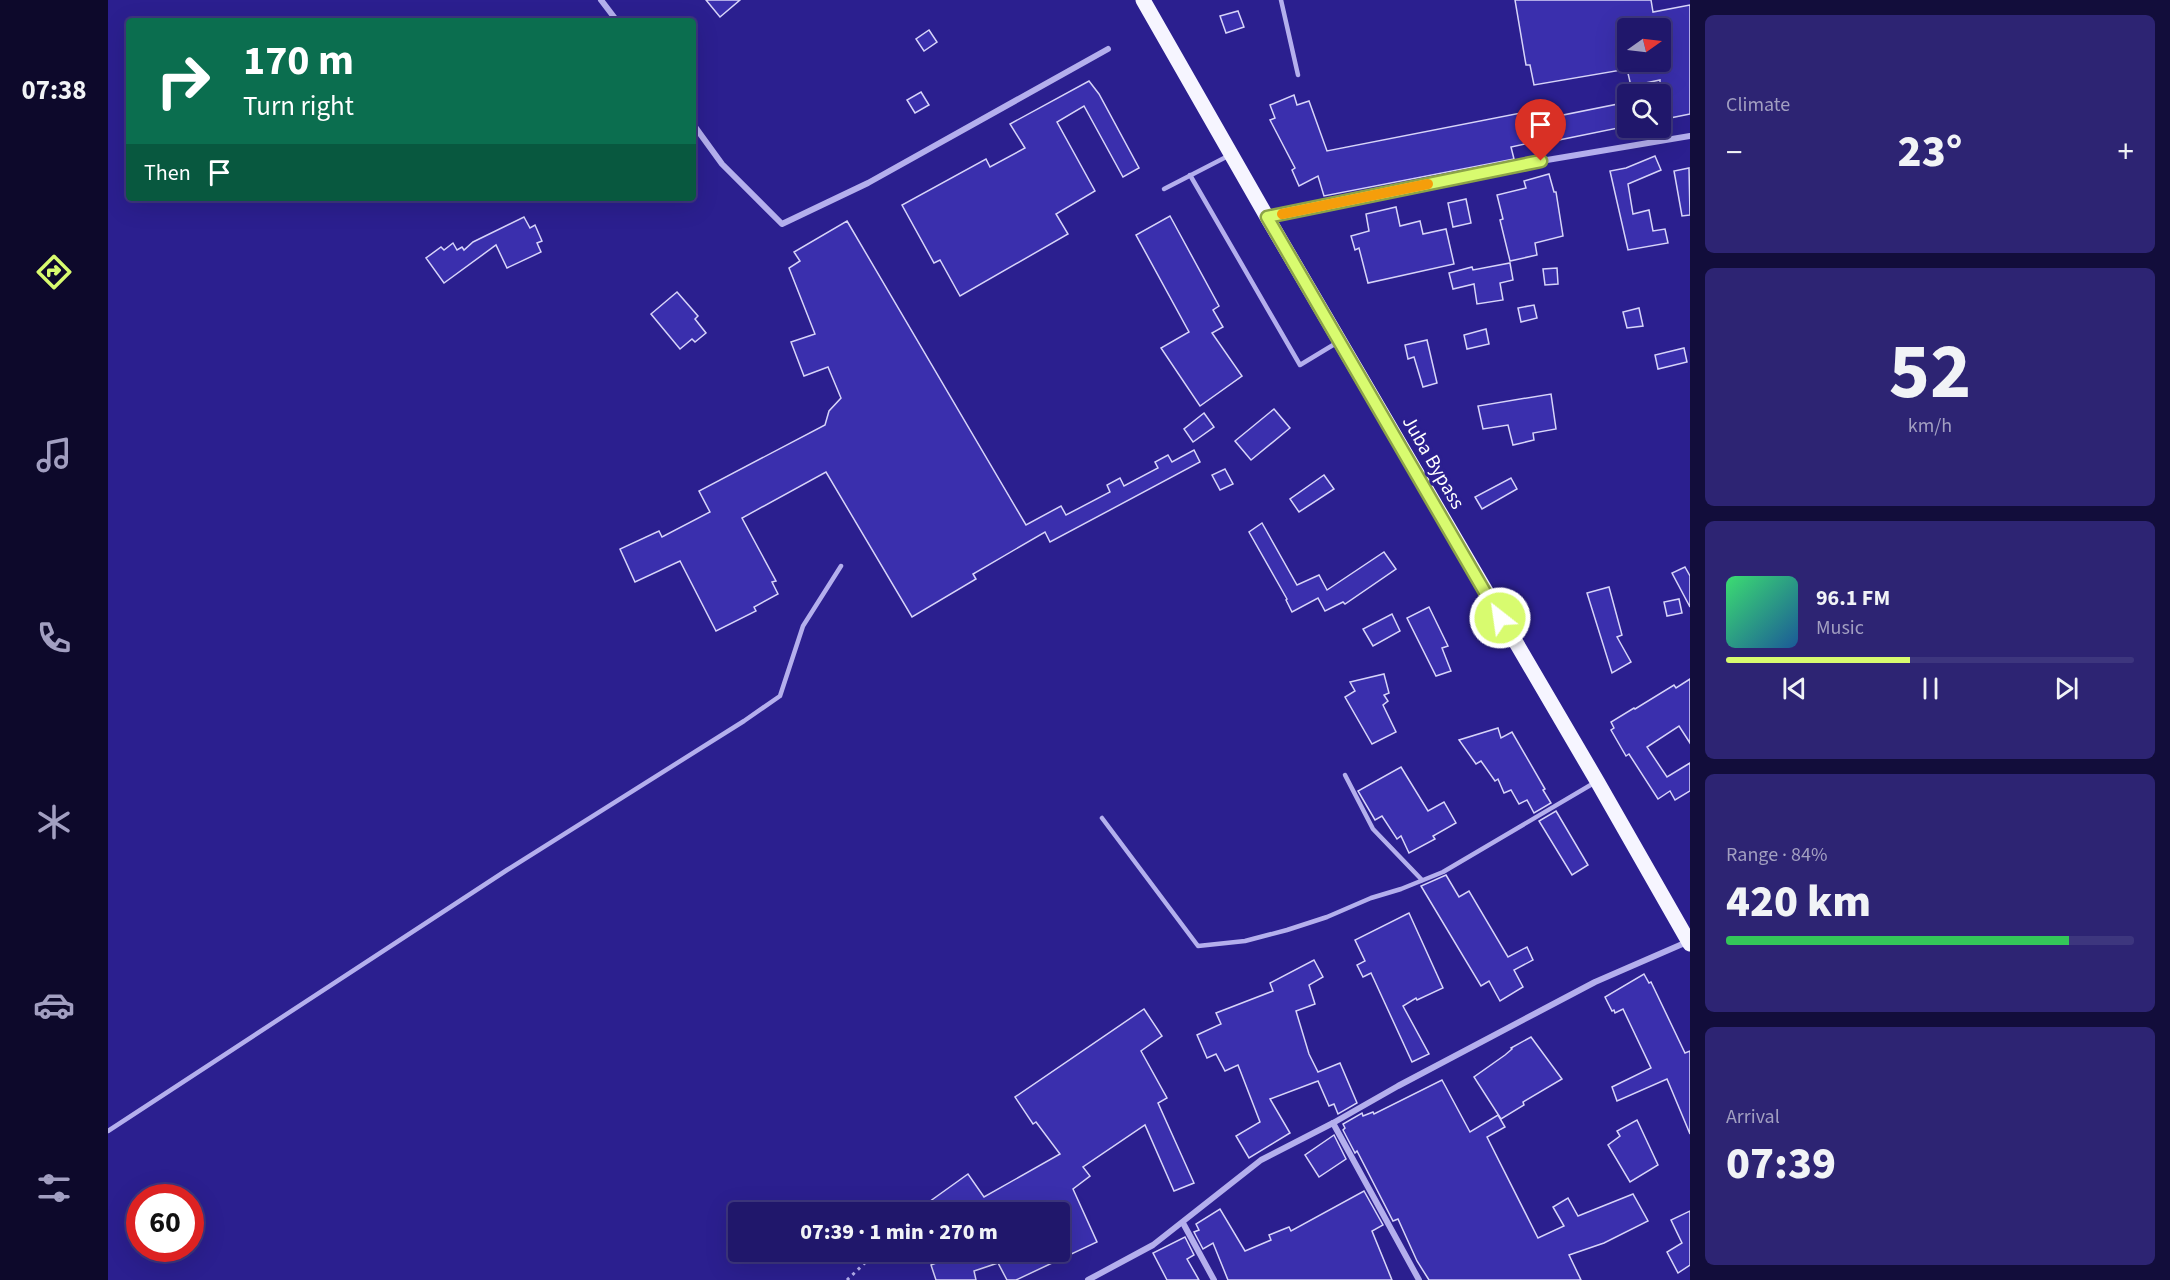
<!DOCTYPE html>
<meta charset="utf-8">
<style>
:root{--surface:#20176b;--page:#2d2473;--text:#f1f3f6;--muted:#a29fc1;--line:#3d367e;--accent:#d8fb6f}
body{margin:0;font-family:"Source Sans 3",sans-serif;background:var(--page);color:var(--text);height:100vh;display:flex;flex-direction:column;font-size:22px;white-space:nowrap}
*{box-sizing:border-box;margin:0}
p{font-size:20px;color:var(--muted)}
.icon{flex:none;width:33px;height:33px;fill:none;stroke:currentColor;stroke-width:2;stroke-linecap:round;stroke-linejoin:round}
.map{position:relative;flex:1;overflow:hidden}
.details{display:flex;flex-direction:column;gap:15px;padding:15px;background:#120d3b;width:480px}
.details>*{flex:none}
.guide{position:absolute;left:18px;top:18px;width:570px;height:183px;border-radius:6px;box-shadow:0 6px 24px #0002,0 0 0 2px var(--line);background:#0b6e4f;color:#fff;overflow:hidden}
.needle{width:39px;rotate:76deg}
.tools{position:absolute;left:1509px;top:18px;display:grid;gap:12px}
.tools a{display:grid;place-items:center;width:54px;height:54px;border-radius:6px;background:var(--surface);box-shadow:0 6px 24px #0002,0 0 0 2px var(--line);font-size:30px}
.speed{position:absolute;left:18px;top:1184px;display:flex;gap:12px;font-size:30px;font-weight:700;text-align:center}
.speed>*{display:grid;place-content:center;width:78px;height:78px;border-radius:50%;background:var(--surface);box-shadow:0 6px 24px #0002,0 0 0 2px var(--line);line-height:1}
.speed .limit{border:9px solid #d22;background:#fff;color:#111}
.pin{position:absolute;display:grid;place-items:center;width:51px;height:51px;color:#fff;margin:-62px -26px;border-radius:50% 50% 50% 0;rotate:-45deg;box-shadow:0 0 6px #0007}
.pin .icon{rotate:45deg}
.me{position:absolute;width:66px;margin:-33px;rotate:330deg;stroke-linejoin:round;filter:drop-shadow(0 0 4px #0008)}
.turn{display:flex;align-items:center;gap:21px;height:126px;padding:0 18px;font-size:27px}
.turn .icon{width:78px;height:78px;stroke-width:2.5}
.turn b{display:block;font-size:42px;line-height:51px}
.then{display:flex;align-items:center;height:57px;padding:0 18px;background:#0003;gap:12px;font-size:22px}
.big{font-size:45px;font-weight:800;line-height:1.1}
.details .tile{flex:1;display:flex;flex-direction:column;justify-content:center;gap:9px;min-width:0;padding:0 21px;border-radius:9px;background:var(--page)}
.details .dial{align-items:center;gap:0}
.dial b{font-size:78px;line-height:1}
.song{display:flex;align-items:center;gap:18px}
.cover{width:72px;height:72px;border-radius:9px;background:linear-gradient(135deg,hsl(140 70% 55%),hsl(210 70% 35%))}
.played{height:6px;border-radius:3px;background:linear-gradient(90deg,var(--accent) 45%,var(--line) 45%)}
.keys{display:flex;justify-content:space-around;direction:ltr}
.heat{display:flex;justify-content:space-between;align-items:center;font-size:33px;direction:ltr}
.charge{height:9px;border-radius:4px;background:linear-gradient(90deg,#34c759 84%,var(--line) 0)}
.trip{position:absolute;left:620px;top:1202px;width:342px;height:60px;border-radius:6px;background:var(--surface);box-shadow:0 6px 24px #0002,0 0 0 2px var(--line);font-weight:800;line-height:60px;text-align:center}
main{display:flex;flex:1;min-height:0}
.dock{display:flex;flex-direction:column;width:108px;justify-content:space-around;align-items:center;background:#0d092b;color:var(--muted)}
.dock .icon{width:42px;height:42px}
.dock .on{color:var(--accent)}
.dock b{font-size:27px;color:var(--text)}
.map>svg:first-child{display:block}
</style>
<main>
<nav class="dock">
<b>07:38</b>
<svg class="icon on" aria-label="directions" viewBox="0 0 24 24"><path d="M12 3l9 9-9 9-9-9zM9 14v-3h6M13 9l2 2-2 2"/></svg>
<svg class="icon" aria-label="music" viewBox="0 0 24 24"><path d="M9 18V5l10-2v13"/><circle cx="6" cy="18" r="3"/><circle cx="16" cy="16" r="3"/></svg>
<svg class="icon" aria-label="phone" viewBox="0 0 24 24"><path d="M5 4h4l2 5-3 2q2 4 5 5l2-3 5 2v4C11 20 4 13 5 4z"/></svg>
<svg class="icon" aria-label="climate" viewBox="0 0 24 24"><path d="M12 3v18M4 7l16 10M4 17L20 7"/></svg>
<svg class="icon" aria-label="car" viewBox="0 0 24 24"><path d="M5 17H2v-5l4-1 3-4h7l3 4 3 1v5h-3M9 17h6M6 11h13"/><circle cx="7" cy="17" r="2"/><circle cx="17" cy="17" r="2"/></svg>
<svg class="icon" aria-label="filters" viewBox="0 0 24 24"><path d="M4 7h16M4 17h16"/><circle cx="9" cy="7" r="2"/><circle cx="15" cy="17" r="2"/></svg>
</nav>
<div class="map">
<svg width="1582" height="1280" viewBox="0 0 1582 1280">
<rect width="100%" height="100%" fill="#2b1f8f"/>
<g fill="#3a2fad" stroke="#d7d4f9" stroke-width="1.5" fill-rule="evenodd">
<path d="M598,0h34l-20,17z"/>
<path d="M1407,0h136l2,12 37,-7v109l-30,6v-40l-29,6 -4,-17 -93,16 -4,-20h-4zM1520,28h32v34h-32z"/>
<path d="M1130,11l6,16 -18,6 -6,-17z"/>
<path d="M821,30l8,12 -13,9 -8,-12z"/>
<path d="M981,81l10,13 40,74 -16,9 -39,-71 -27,16 38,69 -39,23 12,20 -108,62 -20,-36 -6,3 -32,-58 84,-46 4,8 35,-19 -15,-24z"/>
<path d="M813,92l8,13 -14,8 -8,-13z"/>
<path d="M1186,95l3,10 12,-4 18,50 209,-41 2,10 90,-18v24l-84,17v-3l-33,7 3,12 -190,37 -6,-20 -19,10 -7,-16 3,-2 -25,-48 5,-2 -5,-13z"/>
<path d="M1547,156l6,14 -33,14 5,30 16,-4 4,21 12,-2 3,14 -40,7 -18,-79 16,-3z"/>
<path d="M1581,168l1,47 -8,1 -8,-45z"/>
<path d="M1441,174l5,18h2l7,44 -28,7 2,12 -27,6 -10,-41 3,-1 -6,-24 29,-7 -2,-7z"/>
<path d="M1358,199l5,24 -18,4 -5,-24z"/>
<path d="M1288,207l4,19 20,-5 3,13 23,-5 8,35 -86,19 -9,-35 -4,2 -4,-14 18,-5 -3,-17z"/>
<path d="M1062,216l49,90 -6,4 10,17 -11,6 30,43 -42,30 -39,-58 28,-16 -53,-97z"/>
<path d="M416,217l6,11 5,-3 7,16 -5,2 4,9 -34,16 -11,-23 -52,38 -18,-25 15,-11 3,3 9,-7 4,7 5,-3 2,3 9,-8z"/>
<path d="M739,221l179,304 35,-19 5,9 44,-23 -3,-7 13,-7 4,8 34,-18 -3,-6 13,-7 4,7 22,-12 6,12 -150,80 -5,-10 -72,42 3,5 -64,38 -86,-145 -84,46 34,63 -4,1 6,12 -24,13 2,4 -40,20 -36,-70 -45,21 -15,-33 39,-18 3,6 48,-25 -11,-21 126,-66 4,-14 12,-13 -13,-31 -24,9 -13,-34 24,-8 -26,-66 11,-7 -6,-9z"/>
<path d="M1402,263l3,17 -13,3 3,17 -26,4 -3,-20 -21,5 -4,-16 23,-6 1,3z"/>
<path d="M1449,268l1,16 -13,1 -2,-16z"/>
<path d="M569,292l21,24 -3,3 11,14 -11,9 -3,-3 -12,10 -29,-35z"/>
<path d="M1426,305l3,13 -16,4 -3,-14z"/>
<path d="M1531,308l4,18 -16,2 -4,-16z"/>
<path d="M1378,329l3,15 -22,5 -3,-14z"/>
<path d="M1319,340l10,43 -14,4 -9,-30 -6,2 -3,-14z"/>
<path d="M1576,348l3,14 -29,7 -3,-14z"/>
<path d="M1443,394l5,35 -23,4 1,7 -21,5 -5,-20 -25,4 -5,-23z"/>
<path d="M1166,409l16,19 -39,32 -16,-19z"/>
<path d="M1096,413l10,14 -21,15 -9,-13z"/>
<path d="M1117,469l8,15 -13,6 -8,-15z"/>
<path d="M1216,475l10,14 -35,23 -9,-13z"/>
<path d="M1403,478l6,11 -35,20 -7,-12z"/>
<path d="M1154,523l35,62 22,-10 8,15 57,-38 12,17 -51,35 -2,-2 -18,9 -7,-13 -26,14 -6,-12 1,-1 -38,-67z"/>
<path d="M1577,567l5,9v31l-18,-34z"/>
<path d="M1501,587l13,48 -5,2 14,25 -19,11 -25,-80z"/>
<path d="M1571,599l3,14 -15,3 -3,-14z"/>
<path d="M1321,607l19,39 -6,2 9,23 -15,5 -29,-58z"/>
<path d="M1284,614l8,17 -27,15 -10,-17z"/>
<path d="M1276,674l5,19 -5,2 4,6 -5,4 13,27 -24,12 -27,-47 10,-6 -5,-9z"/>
<path d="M1582,679v64l-11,-17 -32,21 20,30 23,-14v28l-15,9 -5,-9 -12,8 -29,-45 -3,2 -15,-26 3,-2 -3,-6 23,-14 1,1 39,-24 2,3z"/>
<path d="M1390,728l3,10 11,-6 33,57 -2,1 8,13 -17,10 -7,-13 -8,4 -8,-14 -7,3 -6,-14 -3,2 -14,-20 -5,3 -17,-24z"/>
<path d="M1293,767l27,44 16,-9 12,21 -23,13 2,3 -26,14 -8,-17 -4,3 -15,-23 -7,4 -17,-29z"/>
<path d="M1448,811l32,54 -16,10 -33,-54z"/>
<path d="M1338,875l13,22 10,-6 39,66 19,-10 6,13 -19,10 9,17 -23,14 -11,-20 -8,5 -60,-100z"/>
<path d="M1301,913l34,75 -26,12 -1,-2 -13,8 26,48 -17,8 -41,-89 -8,4 -6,-12 8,-4 -10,-21z"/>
<path d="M1206,960l9,17 -14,8 6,19 -19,7 13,43 9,18 22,-9 17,40 -19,11 -4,-10 -5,2 -11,-25 -48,18 20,34 -41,25 -13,-22 24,-14 -22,-57 -13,6 -9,-17 -9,4 -10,-23 24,-11 -5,-11 57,-22 -3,-8z"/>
<path d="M1536,974l5,9 2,-1 34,71 5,-2v83l-23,-55 -50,22 -5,-14 39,-19 -28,-59 -8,4 -1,-3 -2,1 -7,-14z"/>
<path d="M1036,1009l18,27 -21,15 26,47 -9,5 36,80 -20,8 -29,-66 -62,42 7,9 -17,13 24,53 -81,38h-9l-9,-17 -24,8 2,9h-40l-5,-15 8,-3 -8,-11h128v-39h-144l53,-38 16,23 76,-43 -24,-32 -3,2 -18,-27z"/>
<path d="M1423,1037l31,42 -39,23 1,3 -23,14 -27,-42 31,-22 7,-6 -1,-1z"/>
<path d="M1334,1080l28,52 28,-17 7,12 -18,10 51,101 26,-12 -11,-19 15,-9 10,18 55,-22 15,27 -44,22 -35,12 12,25h-152l-12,-19 -19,-42 -5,2 -36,-70 -2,2 -12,-23 2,-2 -2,-4 19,-11 1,3 10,-4 1,2z"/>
<path d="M1529,1120l21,45 -28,17 -22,-37 12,-9 -3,-5z"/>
<path d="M1226,1135l12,24 -27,18 -14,-22z"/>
<path d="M1256,1191l19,34 -11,6 20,49h-164l-15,-37 -10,6 -9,-17 5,-2 -3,-6 24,-15 25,42 26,-11 -2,-5 20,-8 2,4z"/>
<path d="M1582,1211v54l-12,8 -11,-21 15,-9 -11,-23z"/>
<path d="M1077,1237l9,18 -7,4 12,21h-32l-14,-27z"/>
</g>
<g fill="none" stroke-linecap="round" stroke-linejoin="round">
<path stroke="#b4afed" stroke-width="3" stroke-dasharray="3 4.5" stroke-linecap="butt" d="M739,1280l22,-21"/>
<g stroke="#b4afed" stroke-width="4.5">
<path d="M1173,0l17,75"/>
<path d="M1082,175l110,190 38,-23"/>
<path d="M1056,189l64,-33"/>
<path d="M1237,775l28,54 49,51"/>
<path d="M994,818l96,128 47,-5 42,-11 40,-13 44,-19 30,-9 42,-17 151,-89"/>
<path d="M0,1131l399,-261 237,-149 36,-25 23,-70 38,-60"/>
</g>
<g stroke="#b4afed" stroke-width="6">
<path d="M493,0l16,21"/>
<path d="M585,124l29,40 60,60 86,-41 240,-134"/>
<path d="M1161,217l272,-56 149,-25"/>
<path d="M1225,1123l86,157"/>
<path d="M1075,1223l31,57"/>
<path d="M980,1280l65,-35 108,-85 72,-37 65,-37 197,-104 92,-40"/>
</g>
<path stroke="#f6f5ff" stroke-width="15" d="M1035,0l124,217 330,564 93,163"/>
</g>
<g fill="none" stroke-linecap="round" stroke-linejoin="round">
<defs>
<path id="route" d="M1392,618l-233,-401 274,-56"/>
</defs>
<use href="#route" stroke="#8ca348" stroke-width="15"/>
<use href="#route" stroke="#d8fb6f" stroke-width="10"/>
<path stroke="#f59e0b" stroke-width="10" d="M1174,214l146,-30"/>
</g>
<g text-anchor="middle" stroke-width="6" stroke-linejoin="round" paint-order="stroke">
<g font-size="20" fill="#fff" stroke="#2b1f8f">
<text transform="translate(1326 462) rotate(60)" y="7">Juba Bypass</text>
</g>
</g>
</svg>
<div class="tools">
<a><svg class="needle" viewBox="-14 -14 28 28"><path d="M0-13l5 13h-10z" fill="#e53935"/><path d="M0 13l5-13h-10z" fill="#a29fc1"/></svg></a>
<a><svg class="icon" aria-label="search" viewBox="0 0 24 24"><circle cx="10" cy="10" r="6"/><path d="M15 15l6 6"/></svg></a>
</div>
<div class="speed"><div class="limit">60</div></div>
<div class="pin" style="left:1433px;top:161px;background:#d93025"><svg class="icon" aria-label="arrive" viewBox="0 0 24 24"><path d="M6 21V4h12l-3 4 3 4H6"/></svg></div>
<svg class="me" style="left:1392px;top:618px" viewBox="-20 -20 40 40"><circle r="17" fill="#d8fb6f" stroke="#fff" stroke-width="3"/><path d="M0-11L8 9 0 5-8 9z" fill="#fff"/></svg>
<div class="trip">07:39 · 1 min · 270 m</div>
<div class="guide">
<div class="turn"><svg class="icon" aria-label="right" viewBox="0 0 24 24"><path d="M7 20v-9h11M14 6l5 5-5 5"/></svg><div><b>170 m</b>Turn right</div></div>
<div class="then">Then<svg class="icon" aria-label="arrive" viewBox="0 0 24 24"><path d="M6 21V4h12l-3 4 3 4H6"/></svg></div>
</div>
</div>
<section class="details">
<div class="tile"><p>Climate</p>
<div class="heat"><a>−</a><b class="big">23°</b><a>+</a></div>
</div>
<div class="tile dial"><b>52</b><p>km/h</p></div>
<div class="tile">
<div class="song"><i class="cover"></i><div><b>96.1 FM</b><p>Music</p></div></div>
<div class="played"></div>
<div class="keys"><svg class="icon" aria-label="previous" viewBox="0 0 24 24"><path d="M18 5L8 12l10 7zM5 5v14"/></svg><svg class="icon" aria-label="pause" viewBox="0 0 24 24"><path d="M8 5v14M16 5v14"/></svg><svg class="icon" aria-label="next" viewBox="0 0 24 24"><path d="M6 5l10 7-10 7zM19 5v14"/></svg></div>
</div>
<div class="tile"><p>Range · 84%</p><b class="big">420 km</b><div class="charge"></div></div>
<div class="tile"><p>Arrival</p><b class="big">07:39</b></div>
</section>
</main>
